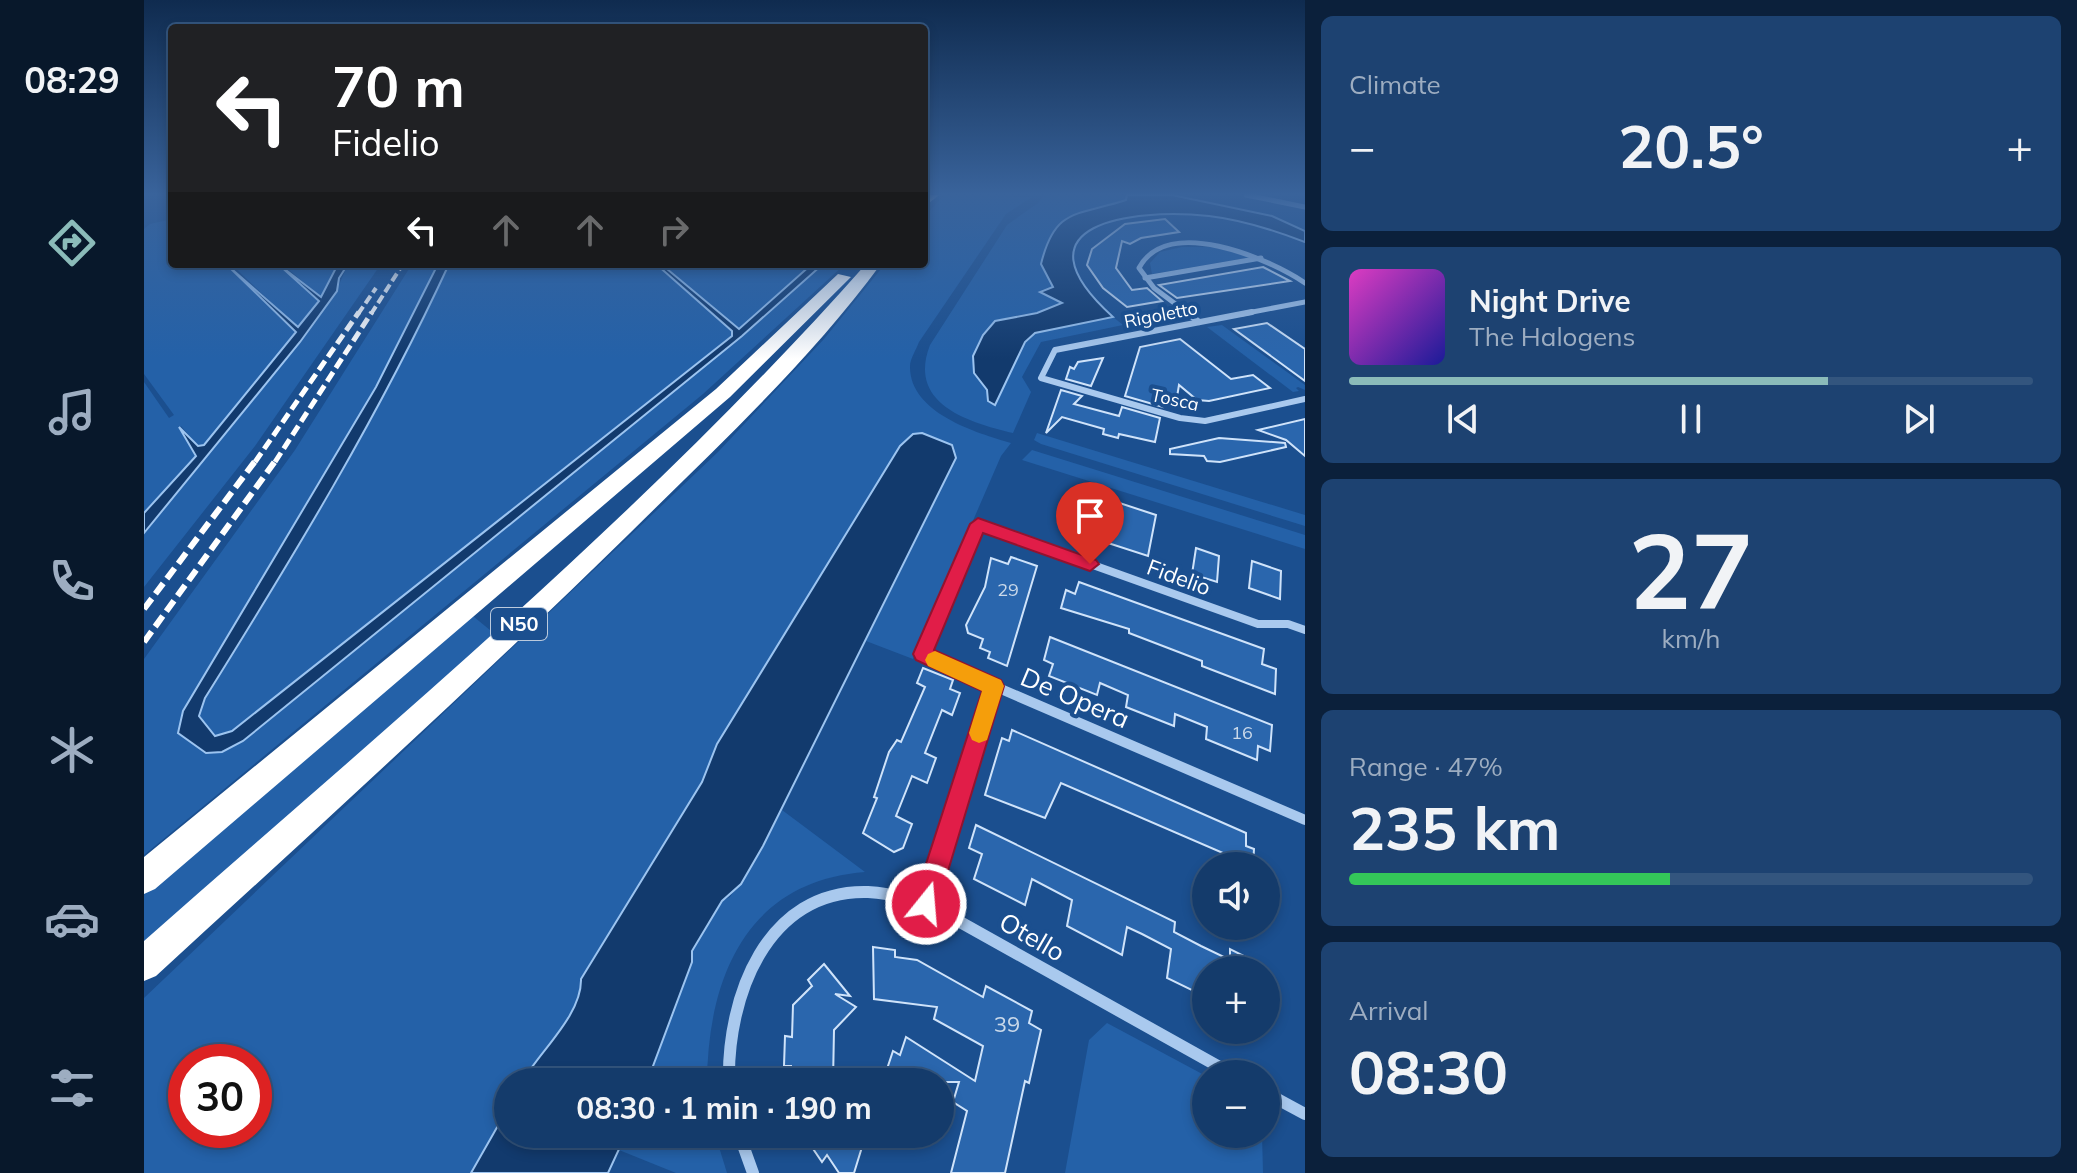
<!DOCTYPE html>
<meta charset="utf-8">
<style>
:root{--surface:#143b6b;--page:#1d4271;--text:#f1f3f6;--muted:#9dadc1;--line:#33557e;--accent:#8bbbb9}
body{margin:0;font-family:Mulish,sans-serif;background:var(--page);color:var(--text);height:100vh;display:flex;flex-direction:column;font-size:30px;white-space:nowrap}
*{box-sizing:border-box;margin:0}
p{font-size:26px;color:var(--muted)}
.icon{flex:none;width:44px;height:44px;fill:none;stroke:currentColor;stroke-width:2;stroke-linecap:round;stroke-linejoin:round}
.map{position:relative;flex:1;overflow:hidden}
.sheet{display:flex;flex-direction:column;gap:16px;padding:16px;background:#0b203b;width:772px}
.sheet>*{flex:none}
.guide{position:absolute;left:24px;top:24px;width:760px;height:244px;border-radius:8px;box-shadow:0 4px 12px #0003,0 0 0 2px var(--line);background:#202124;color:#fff;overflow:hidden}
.tools{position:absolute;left:1048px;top:852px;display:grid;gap:16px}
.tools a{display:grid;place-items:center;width:88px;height:88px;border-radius:50%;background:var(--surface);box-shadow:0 4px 12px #0003,0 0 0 2px var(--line);font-size:40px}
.speed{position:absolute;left:24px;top:1044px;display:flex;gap:16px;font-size:40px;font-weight:700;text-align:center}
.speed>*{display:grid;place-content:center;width:104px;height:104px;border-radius:50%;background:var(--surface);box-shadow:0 4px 12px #0003,0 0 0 2px var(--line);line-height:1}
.speed .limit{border:12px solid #d22;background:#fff;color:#111}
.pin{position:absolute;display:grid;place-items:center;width:68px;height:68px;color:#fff;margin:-82px -34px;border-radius:50% 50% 50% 0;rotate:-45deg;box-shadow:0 0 8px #0007}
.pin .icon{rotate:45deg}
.me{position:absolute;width:88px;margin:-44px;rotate:17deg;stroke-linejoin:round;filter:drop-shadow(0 0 6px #0008)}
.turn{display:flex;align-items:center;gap:28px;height:168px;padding:0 32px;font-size:36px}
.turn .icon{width:104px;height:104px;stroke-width:2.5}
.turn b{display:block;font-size:56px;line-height:68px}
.lanes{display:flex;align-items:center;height:76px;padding:0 32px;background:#0003;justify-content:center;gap:40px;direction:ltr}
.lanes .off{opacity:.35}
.big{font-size:60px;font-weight:700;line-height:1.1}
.sheet .tile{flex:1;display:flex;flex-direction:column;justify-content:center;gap:12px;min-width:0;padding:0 28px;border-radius:12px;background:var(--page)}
.sheet .dial{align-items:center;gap:0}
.dial b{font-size:104px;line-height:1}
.song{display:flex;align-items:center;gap:24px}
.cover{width:96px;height:96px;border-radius:12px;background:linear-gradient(135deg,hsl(310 70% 55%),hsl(240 70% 35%))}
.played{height:8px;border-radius:4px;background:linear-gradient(90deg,var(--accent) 70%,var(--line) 70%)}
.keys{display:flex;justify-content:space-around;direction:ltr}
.heat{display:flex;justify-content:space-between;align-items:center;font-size:44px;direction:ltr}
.charge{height:12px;border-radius:6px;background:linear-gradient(90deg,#34c759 47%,var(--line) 0)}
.trip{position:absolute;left:350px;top:1068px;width:460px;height:80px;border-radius:40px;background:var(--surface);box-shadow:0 4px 12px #0003,0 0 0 2px var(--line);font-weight:700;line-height:80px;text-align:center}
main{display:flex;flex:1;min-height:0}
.dock{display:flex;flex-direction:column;width:144px;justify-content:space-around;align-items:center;background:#08182b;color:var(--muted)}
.dock .icon{width:56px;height:56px}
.dock .current{color:var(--accent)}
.dock b{font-size:36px;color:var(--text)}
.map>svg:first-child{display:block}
</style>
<main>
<nav class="dock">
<b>08:29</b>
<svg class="icon current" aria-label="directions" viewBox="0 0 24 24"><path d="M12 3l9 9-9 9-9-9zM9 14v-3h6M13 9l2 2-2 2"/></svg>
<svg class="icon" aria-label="music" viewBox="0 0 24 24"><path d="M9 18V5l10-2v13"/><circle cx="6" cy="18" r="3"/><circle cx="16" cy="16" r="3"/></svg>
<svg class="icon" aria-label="phone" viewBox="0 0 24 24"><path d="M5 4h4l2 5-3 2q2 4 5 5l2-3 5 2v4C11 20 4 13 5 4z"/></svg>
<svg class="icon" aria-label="climate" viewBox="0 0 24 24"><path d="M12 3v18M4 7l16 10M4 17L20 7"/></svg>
<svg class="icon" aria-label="car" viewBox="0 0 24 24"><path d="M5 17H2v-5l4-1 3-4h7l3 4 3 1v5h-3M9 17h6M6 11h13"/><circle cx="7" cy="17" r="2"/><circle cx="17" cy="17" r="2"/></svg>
<svg class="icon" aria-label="filters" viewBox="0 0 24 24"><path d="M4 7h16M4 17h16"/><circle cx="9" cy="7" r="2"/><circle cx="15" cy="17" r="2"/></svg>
</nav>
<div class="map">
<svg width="1161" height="1173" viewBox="0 0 1161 1173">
<rect width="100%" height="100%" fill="#1b4f8f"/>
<g fill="#2461a8" fill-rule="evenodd">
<path d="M800,195l88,2 -26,17 -87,128c-3,8 -9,17 -9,24 -1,47 67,67 101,77l-10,13 -88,203 -47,-18 90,-183 -43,-24 -13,12 -183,298 -15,38 -121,197c0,38 -41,72 -59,103h-14v26l-37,65h-327v-175l574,-546 106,-113 61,-75h39v-47zM42,1062h68v68h-68z"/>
<path d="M900,195h83l-1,4c-50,16 -72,9 -85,65l12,23 -12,3 21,13c-15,9 -31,10 -48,13 -31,6 -50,39 -33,67 4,7 10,14 14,21l30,-62 10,-9 78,-16 10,8 -82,17 -19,35 9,15 -18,41c-45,-11 -106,-29 -83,-88l77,-120 31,-22z"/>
<path d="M28,219v45h54l70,68 -92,113 -6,1 -17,-20 -2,3 17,26 -52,58v-131l25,36 5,-3 -30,-41v-145l6,-5z"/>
<path d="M1038,247h29l41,10 -100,17 -2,-11 10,-11z"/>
<path d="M87,264h47l41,37 -22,26z"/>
<path d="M138,264h56l-17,33z"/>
<path d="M204,264h33l-126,182 -111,141v-54l156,-191 39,-57z"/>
<path d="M268,264h26l-62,123 -193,324 23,42c212,-158 419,-313 617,-489h22l-142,130 -559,461v-196l151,-209z"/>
<path d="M305,264h207l76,67v4l-500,397 -17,4 -16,-20 6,-18c89,-141 174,-282 244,-434z"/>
<path d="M517,264h151l-73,65h-4z"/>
<path d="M1078,325l83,60v5l-7,-3 -2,1 3,3 -6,1 -86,-65z"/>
<path d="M893,433l268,82v11l-264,-82 -7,-4z"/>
<path d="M888,450l273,85v14l-283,-89z"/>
<path d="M324,612l28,23 -352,313v-59z"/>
<path d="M638,810l83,62c-118,9 -157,105 -158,210h-60l45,-120v-11l30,-50 8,-4 33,-51z"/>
<path d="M963,1023l99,53v58h56l1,39h-198l24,-133z"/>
<path d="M482,1134h89l12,39h-51l-57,-23z"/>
</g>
<g fill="#123a6d" stroke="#9cc4f0" stroke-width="2">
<path d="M983,195h45l100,21 33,15v11c-31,-12 -62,-22 -96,-26 -76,-8 -200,7 -96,101l-78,16 -10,9 -30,63 -7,-4 -1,-11 -13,-17 -1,-17 10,-21 12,-14 42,-8 25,-10 -22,-11 13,-5 -12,-23c14,-57 36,-48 85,-64z"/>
<path d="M82,264l72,63 21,-26 -41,-37 43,33 17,-33h10l-9,14 -2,13 -37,51 -156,191v-20l52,-57 -17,-29 19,19 6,-1 92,-113z"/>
<path d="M294,264h11c-70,152 -156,293 -244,434l-6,18 16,20 17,-5 500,-395v-5l-76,-67h5l78,65 73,-65h11l-81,72 -499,405 -21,11 -16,1 -28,-20 5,-22 193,-324z"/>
<path d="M778,433l30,12 4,13 -193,388 -22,38 -19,17 -30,50v11l-45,120h-125c17,-30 60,-67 59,-103l121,-197 15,-38 183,-298 13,-12z"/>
<path d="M364,1108v26h118l-18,39h-137z"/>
</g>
<g fill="#2a66ad" stroke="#cfe3fa" stroke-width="2">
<path d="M1021,219l14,13 -38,6 -11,6 -8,-3 -6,27 16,22 15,-2 15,13 -35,6 -24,-19 -16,-23 5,-16 33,-25z"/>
<path d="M1119,267l27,14 -113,17 -18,-13z"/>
<path d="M1123,323l38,26v32l-71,-52z"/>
<path d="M1036,339l51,40 22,-4 17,13 -61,13 -12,-1 -18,-15 -3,18 -12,-4 -1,8 -38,-11 15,-49z"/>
<path d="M959,358l-12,28 -25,-7 4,-12 4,2 4,-7z"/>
<path d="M917,390l21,6 -8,8 45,12 3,-9 38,11 -5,24 -36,-8 -1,4 -15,-4 1,-5 -42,-12 -16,16z"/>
<path d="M1161,419v37l-19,-16 -28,-10z"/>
<path d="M1075,438l66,5 1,4 -66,15 -13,-1 -3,-5 -34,-2v-5z"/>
<path d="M933,489l79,26 -8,41 -83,-27z"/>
<path d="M1052,548l23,8 -2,26 -25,-8z"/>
<path d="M867,557l26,9 -30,100 -19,-8 2,-6 -10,-4 3,-9 -15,-6 -2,-8 19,-38 6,-29 17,6z"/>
<path d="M1108,561l29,10 -1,28 -31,-11z"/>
<path d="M935,582l185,67 -2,15 14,5 -1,25 -73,-28v-5l-73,-28v-4l-68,-21 5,-18 9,4z"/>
<path d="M906,637l222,88 -2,26 -12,-5 -1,14 -51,-21 1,-12 -32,-13 -1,12 -48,-19 2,-12 -28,-12 -3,12 -48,-19 4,-12 -9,-4z"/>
<path d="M779,668l30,12 -3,9 10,4 -8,22 -10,-5 -17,43 11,5 -9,25 -15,-7 -16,40 16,8 -9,24 -9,4 -31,-19 14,-35 -3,-1 15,-45 8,-12 4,2 24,-55 -8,-4z"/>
<path d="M868,730l234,103v13l8,3 -1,17 -192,-83 -16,35 -60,-23 17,-57 7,3z"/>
<path d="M832,825l199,97 -1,10 27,14 29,14v-11l18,9 -1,10 4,2h-45v27l-39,-19 4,-29 -29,-15 -15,-7 -5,28 -55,-29 5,-26 -40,-21 -7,26 -51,-26 8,-25 -13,-6z"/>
<path d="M729,947l22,3v7l22,3 66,37 3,-11 46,25 -3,12 12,7 -12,53 -4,-2 -20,92h-54l16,-62 -14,-9 6,-20h-68l-7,-4 9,-27 7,4 6,-18 69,44 8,-35 -49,-27 3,-12 -63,-8z"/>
<path d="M680,964l26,32 -15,-2 21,13 -22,23 -1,52h-42v-16h-7l1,-30 7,1 1,-32 19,-19 -4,-6z"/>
<path d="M659,1134h63l-12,39h-15l-12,-18 -5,7z"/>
</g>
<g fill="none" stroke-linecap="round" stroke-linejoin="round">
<g stroke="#a9c9ee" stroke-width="5">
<path d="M1102,195l59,12"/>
<path d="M1001,278l116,-20"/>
<path d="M1045,314l-35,-26 -15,-20c28,-53 129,-10 166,15"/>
<path d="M1098,314l63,-12"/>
</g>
<g stroke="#a9c9ee" stroke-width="6">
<path d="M1042,312l13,10"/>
<path d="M1108,312l-197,38 -14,28 139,40 25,3 100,-22"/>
</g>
<path stroke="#a9c9ee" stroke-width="8" d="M781,649l53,-125 280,100h30l17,6"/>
<g stroke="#a9c9ee" stroke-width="10">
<path d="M782,647l-3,7 71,32"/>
<path d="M789,882l61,-196 311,134"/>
</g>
<g stroke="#a9c9ee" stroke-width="12">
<path d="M782,904l8,-24"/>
<path d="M585,1082c-2,-84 37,-193 139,-190 27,1 52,11 76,21l288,161"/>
<path d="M1122,1093l39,21"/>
<path d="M595,1134l14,39"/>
</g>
<g fill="#fff" fill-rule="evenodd">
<path d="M795,195l-15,12 1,-12z"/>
<path d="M722,264h15c-72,98 -165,184 -252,270 -154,151 -314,296 -473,442l-12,5v-40c247,-218 503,-430 722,-677z"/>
<path d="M694,274l13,3 -121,120 -575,492 -11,5v-37l572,-468z"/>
</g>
<g stroke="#fff" stroke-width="4" stroke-dasharray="9 4" stroke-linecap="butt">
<path d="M214,314l18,-26"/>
<path d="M227,314l32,-50"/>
</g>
<g stroke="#fff" stroke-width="5" stroke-dasharray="11 5" stroke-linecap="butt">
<path d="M111,462l104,-150"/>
<path d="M131,462l97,-150"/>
</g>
<g stroke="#fff" stroke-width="6" stroke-dasharray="13 6" stroke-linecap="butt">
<path d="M0,609l112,-149"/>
<path d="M0,642l132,-182"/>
</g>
</g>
<linearGradient id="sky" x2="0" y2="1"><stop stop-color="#0f2b4f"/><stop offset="0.54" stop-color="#39639b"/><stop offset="1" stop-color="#39639b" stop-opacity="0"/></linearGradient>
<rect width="1161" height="359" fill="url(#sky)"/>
<path fill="#e11d48" stroke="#92132f" stroke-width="2" d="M834,518l118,42 3,4 -9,7 -107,-38 -49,117 67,30 3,6 -66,218 -4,9 -8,3 -9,-3 -4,-9 69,-213 -66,-31 -3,-6 57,-130z"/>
<path fill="#f59e0b" d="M791,651l66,29 3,6 -17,54 -8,3 -7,-3 -3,-7 13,-42 -54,-25 -3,-6 3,-6z"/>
<g text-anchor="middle" stroke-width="8" stroke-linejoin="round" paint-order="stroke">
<g font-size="18" fill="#fff" stroke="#1b4f8f">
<text transform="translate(1017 315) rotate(-11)" y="6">Rigoletto</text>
<text transform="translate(1031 400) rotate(12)" y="6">Tosca</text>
</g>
<g font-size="18" fill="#cad9ea">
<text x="864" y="596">29</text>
<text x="1098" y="739">16</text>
</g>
<rect fill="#1b4f8f" stroke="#bbcadd" stroke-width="2" x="347" y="608" width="56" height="32" rx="6"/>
<g font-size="20" font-weight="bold" fill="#fff">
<text x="375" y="631">N50</text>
</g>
<g font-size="22" fill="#fff" stroke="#1b4f8f">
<text transform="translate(1035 577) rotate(20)" y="8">Fidelio</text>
</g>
<g font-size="22" fill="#cad9ea">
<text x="863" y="1032">39</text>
</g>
<g font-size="26" fill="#fff" stroke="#1b4f8f">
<text transform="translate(931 698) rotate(23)" y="9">De Opera</text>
<text transform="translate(888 937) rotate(30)" y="9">Otello</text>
</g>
</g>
</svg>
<div class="tools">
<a><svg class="icon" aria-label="sound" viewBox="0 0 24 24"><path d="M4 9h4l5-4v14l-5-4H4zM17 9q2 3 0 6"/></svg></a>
<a>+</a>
<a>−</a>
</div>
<div class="speed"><div class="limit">30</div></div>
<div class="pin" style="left:946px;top:564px;background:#d93025"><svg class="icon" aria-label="arrive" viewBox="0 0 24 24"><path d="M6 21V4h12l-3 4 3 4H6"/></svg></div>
<svg class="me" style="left:782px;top:904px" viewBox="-20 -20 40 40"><circle r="17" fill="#e11d48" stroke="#fff" stroke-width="3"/><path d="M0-11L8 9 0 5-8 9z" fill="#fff"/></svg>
<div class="trip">08:30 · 1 min · 190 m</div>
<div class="guide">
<div class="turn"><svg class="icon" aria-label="left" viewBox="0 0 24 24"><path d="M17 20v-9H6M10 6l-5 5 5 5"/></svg><div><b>70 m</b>Fidelio</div></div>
<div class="lanes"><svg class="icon" aria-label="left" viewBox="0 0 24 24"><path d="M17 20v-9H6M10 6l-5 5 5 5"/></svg><svg class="icon off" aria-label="ahead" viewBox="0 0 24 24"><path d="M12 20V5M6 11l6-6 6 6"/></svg><svg class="icon off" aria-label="ahead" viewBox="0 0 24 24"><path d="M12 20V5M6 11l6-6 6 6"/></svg><svg class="icon off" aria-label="right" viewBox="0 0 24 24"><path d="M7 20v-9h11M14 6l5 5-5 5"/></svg></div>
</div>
</div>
<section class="sheet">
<div class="tile"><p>Climate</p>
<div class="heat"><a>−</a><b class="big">20.5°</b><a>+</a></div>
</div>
<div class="tile">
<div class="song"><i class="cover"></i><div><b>Night Drive</b><p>The Halogens</p></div></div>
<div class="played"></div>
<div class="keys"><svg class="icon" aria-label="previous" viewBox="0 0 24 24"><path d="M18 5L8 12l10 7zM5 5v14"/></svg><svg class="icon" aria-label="pause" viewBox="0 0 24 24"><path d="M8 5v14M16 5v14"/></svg><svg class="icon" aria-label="next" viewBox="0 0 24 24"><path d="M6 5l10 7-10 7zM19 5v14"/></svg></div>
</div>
<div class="tile dial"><b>27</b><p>km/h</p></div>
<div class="tile"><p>Range · 47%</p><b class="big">235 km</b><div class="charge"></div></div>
<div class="tile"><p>Arrival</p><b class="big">08:30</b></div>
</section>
</main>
